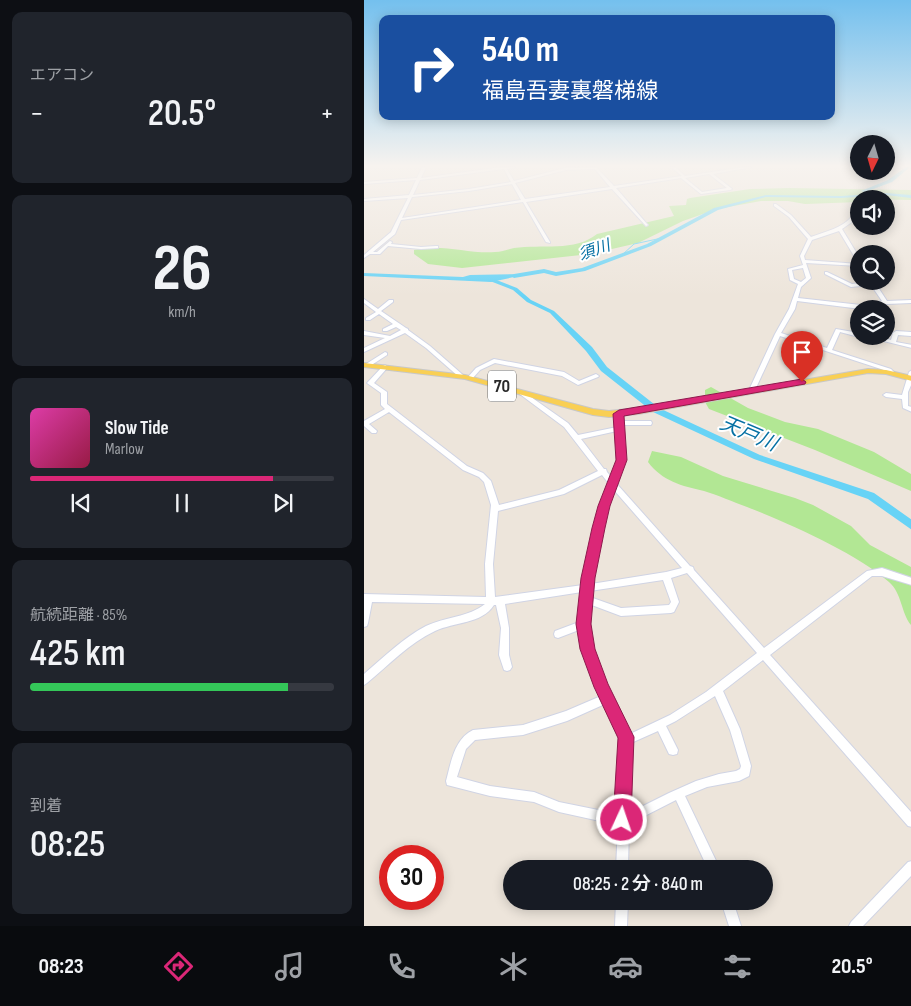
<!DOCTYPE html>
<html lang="ja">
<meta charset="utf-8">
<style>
:root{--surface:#171b24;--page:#20242c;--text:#f1f3f6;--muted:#9ea1a6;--line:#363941;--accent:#db2777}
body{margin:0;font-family:"Sofia Sans Condensed","Noto Sans JP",sans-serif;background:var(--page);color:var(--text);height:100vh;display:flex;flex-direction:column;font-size:19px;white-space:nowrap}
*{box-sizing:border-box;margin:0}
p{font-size:16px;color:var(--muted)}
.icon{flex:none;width:28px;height:28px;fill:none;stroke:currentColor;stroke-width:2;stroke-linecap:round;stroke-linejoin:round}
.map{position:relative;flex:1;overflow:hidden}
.side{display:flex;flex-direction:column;gap:12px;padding:12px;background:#0d0f14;width:364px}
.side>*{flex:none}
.hud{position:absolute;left:15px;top:15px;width:456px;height:105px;border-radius:10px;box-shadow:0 2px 12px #0003;background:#1a4fa0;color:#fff;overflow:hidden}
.needle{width:32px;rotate:185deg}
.buttons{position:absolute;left:486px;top:135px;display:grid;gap:10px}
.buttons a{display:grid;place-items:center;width:45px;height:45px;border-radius:50%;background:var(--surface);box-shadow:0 2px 12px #0003;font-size:25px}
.speed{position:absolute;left:15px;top:845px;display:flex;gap:10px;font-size:25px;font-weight:700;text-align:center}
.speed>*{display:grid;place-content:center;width:65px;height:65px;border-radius:50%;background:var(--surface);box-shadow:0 2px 12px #0003;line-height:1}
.speed .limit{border:8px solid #d22;background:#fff;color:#111}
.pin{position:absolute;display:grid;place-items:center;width:42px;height:42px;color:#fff;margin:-51px -21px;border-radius:50% 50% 50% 0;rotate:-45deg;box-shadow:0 0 5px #0007}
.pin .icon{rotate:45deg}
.me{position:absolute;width:55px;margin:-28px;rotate:3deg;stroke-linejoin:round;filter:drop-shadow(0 0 4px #0008)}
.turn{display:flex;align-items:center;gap:18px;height:105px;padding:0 20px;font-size:22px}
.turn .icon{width:65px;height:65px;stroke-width:2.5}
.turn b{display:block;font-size:35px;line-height:42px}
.big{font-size:38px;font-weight:600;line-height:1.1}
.side .widget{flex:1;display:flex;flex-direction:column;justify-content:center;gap:8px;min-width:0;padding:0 18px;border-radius:10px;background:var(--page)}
.side .dial{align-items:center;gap:0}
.dial b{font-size:65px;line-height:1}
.song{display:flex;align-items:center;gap:15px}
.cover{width:60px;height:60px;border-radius:8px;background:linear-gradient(135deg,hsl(320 70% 55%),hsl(340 70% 35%))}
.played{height:5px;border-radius:2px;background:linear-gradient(90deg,var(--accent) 80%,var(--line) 80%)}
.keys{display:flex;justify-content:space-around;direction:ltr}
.heat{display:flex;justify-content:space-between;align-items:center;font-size:28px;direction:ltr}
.charge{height:8px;border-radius:4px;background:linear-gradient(90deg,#34c759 85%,var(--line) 0)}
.trip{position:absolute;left:139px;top:860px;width:270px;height:50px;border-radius:25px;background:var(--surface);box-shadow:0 2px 12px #0003;font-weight:600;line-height:50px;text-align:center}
.tab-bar{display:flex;height:80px;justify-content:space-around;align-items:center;background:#090b0e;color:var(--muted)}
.tab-bar .icon{width:35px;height:35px}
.tab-bar .active{color:var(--accent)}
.tab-bar b{font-size:22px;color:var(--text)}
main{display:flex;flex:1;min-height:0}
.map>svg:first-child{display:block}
</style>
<main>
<section class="side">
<div class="widget"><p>エアコン</p>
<div class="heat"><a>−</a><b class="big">20.5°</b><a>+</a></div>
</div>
<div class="widget dial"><b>26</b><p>km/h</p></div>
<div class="widget">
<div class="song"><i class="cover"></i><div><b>Slow Tide</b><p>Marlow</p></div></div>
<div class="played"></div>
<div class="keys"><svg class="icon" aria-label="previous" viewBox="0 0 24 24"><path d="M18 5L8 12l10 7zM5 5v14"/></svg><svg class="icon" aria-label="pause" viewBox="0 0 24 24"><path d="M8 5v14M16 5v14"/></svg><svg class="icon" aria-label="next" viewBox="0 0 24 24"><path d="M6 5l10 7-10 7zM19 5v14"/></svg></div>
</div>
<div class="widget"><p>航続距離 · 85%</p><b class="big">425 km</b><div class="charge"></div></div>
<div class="widget"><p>到着</p><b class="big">08:25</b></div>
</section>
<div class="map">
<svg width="548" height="926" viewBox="0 0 548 926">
<rect width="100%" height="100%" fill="#ede5db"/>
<g fill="#b2e794">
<path d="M425,188l122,2v10l-52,-1v3l-54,2 -17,-3h-27l-44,8 -34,12 -45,22 -48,11 -128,14 -34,-4 -14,-10v-4c27,-7 54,4 81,2 7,0 13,-3 19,-4 27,-4 61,4 83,-14l77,-18 -5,-10 17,-1 1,-6 3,-1 60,-9z"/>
<path d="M347,387l37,21 37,14 33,7 56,23 37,22v17l-96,-41 -106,-41 -4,-7v-12z"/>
<path d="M288,451l29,6 42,19 72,22 18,7 38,21 19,19 41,22v58c-10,-12 -9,-32 -22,-43 -33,-29 -101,-59 -142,-75 -14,-5 -29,-12 -43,-16 -22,-5 -42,-10 -56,-29z"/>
</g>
<path fill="#67d3f6" d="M0,273l99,4 7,-2 58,-1 -37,8 -127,-6z"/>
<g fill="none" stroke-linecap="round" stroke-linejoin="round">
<path stroke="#67d3f6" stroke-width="1" d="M258,255l12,-11 28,-6"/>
<g fill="#67d3f6" fill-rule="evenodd">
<path d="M542,167h4l-18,15 -27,10 -4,-1 27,-11z"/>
<path d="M522,193l26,2v3l-26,-3 -45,3 -75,-1 -48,13 -67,36 -66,25 -29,5 -12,-3 -30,5 -3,-2 3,-2 30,-5 12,3 26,-4 65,-24 67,-36 52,-13 75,1z"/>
<path d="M126,279h4l23,9 14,12 23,11 38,36 15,20 52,41 101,47 114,38 38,27v10l-44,-31 -114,-40 -101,-47 -52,-41 -15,-20 -36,-38 -23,-11 -14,-12 -23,-9z"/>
</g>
<defs>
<g id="minor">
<path d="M58,167h4l-5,11 81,-11h13l-1,1 -7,1 7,12 55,-14h5l-1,1 23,-1 18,19 68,-10 -11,-9h4l10,9 60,-9h7l-39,7 18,14 1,1 -2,1 -29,4 -20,-16 -65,10 31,36 1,1 -2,1 -34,-37 -86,13 24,40v1l-4,-1 -23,-40 -122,18 -6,14 -22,18h4l13,-11 2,1 -1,2 30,3 15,-1h2v2l-17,1 -33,-3 -8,8h-10l-6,4v-3l27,-23 17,-34 -44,3v-2l45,-4 7,-15 -52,4v-2l53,-4zM140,169l7,13 -42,7 -56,6 7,-15zM231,169l15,18 -85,12 -10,-16 51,-13zM345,174l18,14 -25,4 -17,-14zM148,184l9,16 -119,18 10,-21 57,-6z"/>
<path d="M410,204h2l15,11 20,22c15,-6 31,-8 42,-22l3,1 -4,6 -10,7 17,28v5l-2,-1 -18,-30 -27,9 -8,16 1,4 54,4v2l-53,-3 5,15 -10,9 -3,11 63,7 21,-4 -11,-16 -20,2 -26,-13v-2h2l25,12 22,-3 13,20 25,-1v3l-25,1 -26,5 -64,-8 -2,8 -14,24 46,15 9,-19 23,4v3h2l-2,1 -19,-5 -8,18 59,19 4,4 -1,1h-4l-3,-3 -107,-35 -25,54 -3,2 -2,-1 -1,-1 26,-56 14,-25 9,-25 -8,-4 -2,-11 15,-4 -3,-9 8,-17 -19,-22 -15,-11zM439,268l3,10 -5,4 -7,-3 -2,-9z"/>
<path d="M0,299l14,10 11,-9h4v2l-12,9 25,17 2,1v1l22,16 33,29 1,1 -1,1h-4l-33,-29 -21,-15 -41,19v-4l21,-10 -21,-3v-4l26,5 11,-6 -5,-3 -9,4h-4v-2l10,-5 -14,-10 -9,6h-4v-2l10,-6 -12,-9z"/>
<path d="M532,331l16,1v4l-14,-1 -2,7 16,3v3l-49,-12h11l17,4 2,-7z"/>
<path d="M21,352l2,1v2l-17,11h-4v-2z"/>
<path d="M130,359l70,13 15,9 17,-7 3,2 -1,1 -20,8 -16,-9 -67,-13 -15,7 -8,9h-4l-1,-1 1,-1 8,-9z"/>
<path d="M21,365l3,2 -14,16 13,9v12l80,62 16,7 8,8 8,24 60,-15 39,-19 -34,-44 -47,-35 -1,-1 1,-1h4l47,33 10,12 39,-8 -1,-13 3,-2 3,2 1,7h28l1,2 -1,2h-28l2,35 -9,23 74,83 3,1 1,3 70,78 103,-77 15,-3 30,10v7l-30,-9h-10l-102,79 142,158v14l-4,-1 -145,-166 -40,31 17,38 11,37 -2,10 -10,5 -32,6 -22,9 35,73h-12l-32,-69 -47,24 -1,45h-12l2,-44 -59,-13 -25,-10 -44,-6 -43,-11 -1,-4c5,-18 8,-42 27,-51l50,-5 43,-14 35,-15 -19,-52 -3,-14 -21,8 -3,-1 -1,-3 1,-3 24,-9 3,-30 -77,12 4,24v27l3,12 -2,3 -3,1 -3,-1 -5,-15 2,-27 -5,-23h-2c-12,19 -40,17 -59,26 -26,12 -46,34 -68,52l-3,2v-11c20,-17 39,-36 62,-48 19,-9 43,-9 59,-22l-113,-2 -4,21 -1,3 -3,1v-33l122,3 -1,-33 6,-59 -7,-23 -5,-5 -16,-7 -74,-58 -20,12 8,7 -1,2h-4l-8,-7v-5l21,-12 -4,-4v-12l-14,-10 16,-17zM253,431l2,29 -7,18 -5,-6 -1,-3h-2l-23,-30zM238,475l7,9c-13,34 -19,66 -26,101l-88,12 -2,-33 5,-53 66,-17zM250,490l68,78 -16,4 -75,12c6,-32 11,-64 23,-94zM323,573l70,80 -51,39 -36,23 -40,19 -24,-49 -16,-41 -3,-20 2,-20 32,12 50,-3 3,-1 5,-10 -8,-24zM299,580l8,22 -2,3 -48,3 -31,-11v-6zM351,696l15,34 11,36 -1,3 -4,2 -17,3 -23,7 -27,12 -40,20 2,-70 27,-12 11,23 4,1 4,-1 1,-4 -12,-24 10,-5zM241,704l16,33 -3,77 -59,-12 -25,-10 -44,-6 -33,-9 9,-28 9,-9 48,-5 44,-14z"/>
<path d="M548,370v13l-4,9v14l4,1v5l-9,-4 -1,-9 -16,-2 -3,-2 3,-2 16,2 7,-23z"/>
<path d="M548,861v14l-49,51h-14l2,-4 57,-60z"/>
<path d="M252,901h12l-1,25h-12z"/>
<path d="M357,901h12l8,25h-12z"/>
</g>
<path id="major" d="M0,363l101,12 128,34 16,2 29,-3 230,-39 18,1 26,6v5l-26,-7 -18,-1 -230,41 -29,3 -16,-2 -128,-36 -101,-12z"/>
</defs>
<use href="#minor" stroke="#d0d4e4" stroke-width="2"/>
<use href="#major" stroke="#c8c8c8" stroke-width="2"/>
<use href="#minor" fill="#fff" fill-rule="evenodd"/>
<use href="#major" fill="#f9cf54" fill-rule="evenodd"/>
</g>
<linearGradient id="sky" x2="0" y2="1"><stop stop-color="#74c0ee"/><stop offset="0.56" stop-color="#f7f3ef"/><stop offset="1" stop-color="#f7f3ef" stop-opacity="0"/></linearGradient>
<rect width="548" height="296" fill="url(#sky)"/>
<path fill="#db2777" stroke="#8e194d" d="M438,379l4,3 -1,2 -181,32 3,44 -17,46 -5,22 -10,50 -4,46 4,25 13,35 26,53 -3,83 -2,6 -7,3 -6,-3 -3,-6 5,-82 -24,-51 -14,-38 -4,-25 5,-46 11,-50 6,-22 18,-46 -3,-46 6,-4z"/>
<g text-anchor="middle" stroke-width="4" stroke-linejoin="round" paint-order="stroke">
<g font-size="16" font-style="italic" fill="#0570a3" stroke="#fff">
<text transform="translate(230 249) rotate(-19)" y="6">須川</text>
</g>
<rect fill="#fff" stroke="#6a6a6a" stroke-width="1" x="124" y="370.5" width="28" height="31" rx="4"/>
<g font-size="18" font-weight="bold" fill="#2a2a2a">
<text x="138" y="392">70</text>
</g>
<g font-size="20" font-style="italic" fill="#0570a3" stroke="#fff">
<text transform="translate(385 433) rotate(23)" y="7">天戸川</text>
</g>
</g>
</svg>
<div class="buttons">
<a><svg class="needle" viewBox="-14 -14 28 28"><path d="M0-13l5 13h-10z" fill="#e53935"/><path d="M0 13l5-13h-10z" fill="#9ea1a6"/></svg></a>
<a><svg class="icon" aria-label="sound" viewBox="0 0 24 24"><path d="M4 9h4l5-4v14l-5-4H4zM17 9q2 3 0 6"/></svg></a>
<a><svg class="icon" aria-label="search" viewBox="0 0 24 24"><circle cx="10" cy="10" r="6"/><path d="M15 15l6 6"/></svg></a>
<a><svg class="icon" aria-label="layers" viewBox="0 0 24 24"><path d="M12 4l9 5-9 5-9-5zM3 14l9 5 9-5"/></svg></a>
</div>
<div class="speed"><div class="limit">30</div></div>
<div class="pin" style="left:438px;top:382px;background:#d93025"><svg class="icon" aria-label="arrive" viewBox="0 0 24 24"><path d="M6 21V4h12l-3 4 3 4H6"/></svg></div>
<svg class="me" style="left:258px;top:820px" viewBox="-20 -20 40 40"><circle r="17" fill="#db2777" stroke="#fff" stroke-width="3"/><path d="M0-11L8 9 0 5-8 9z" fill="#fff"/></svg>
<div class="trip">08:25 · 2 分 · 840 m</div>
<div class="hud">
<div class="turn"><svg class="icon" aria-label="right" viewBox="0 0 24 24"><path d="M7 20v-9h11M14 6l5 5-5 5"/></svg><div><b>540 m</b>福島吾妻裏磐梯線</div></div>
</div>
</div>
</main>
<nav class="tab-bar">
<b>08:23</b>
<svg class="icon active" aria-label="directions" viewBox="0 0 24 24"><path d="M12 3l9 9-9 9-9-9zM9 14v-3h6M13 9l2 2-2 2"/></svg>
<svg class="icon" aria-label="music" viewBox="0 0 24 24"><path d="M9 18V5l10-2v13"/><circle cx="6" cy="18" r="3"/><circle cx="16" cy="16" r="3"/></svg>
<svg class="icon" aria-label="phone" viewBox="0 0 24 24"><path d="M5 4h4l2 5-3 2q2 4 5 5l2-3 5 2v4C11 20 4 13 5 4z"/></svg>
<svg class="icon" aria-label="climate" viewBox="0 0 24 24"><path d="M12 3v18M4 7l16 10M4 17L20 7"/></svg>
<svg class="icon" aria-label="car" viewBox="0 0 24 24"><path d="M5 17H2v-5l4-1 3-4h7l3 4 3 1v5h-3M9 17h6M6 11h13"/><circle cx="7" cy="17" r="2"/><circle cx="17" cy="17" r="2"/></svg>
<svg class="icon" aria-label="filters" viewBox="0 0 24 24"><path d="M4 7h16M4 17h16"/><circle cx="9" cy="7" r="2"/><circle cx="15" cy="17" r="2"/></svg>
<b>20.5°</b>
</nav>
